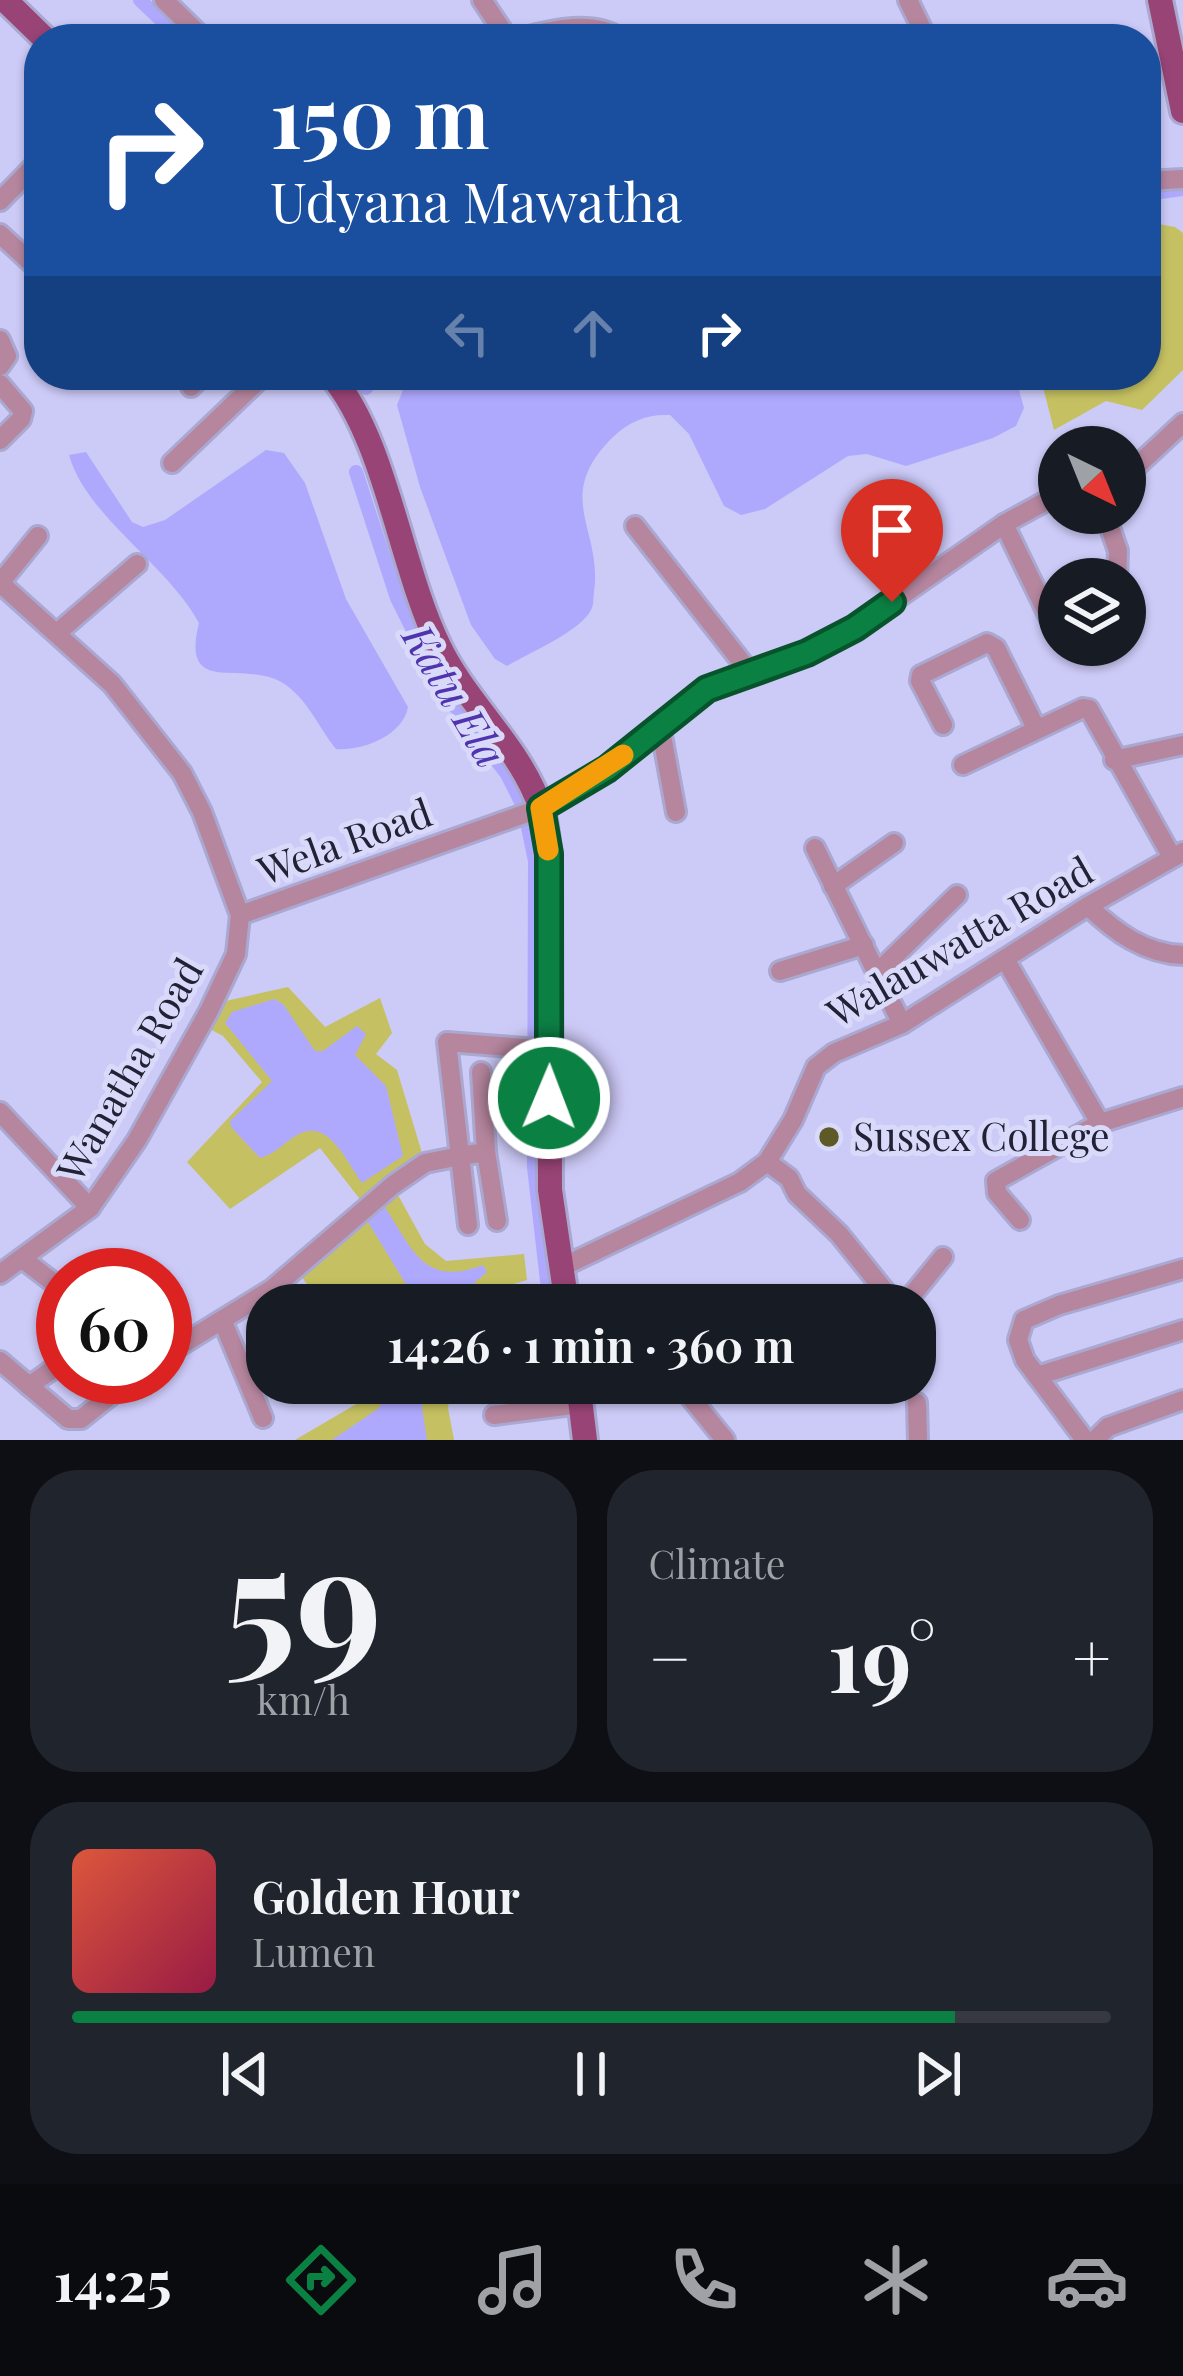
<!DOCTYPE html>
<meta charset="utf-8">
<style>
:root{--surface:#171b24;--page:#20242c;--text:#f1f3f6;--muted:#9ea1a6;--line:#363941;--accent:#0b8043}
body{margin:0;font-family:"Playfair Display",serif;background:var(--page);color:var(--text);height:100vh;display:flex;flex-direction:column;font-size:45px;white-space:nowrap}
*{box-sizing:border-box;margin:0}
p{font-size:39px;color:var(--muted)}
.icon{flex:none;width:66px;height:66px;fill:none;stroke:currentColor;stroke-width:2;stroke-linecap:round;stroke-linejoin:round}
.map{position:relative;height:1440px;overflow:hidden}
.drawer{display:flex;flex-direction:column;gap:30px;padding:30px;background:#0d0f14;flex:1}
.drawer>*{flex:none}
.guide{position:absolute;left:24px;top:24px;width:1137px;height:366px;border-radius:48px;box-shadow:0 3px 9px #0004;background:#1a4fa0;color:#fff;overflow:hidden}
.needle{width:78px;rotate:137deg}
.buttons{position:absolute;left:1038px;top:426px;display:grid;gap:24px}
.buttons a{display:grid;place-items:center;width:108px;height:108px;border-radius:50%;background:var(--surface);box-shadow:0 3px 9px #0004;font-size:60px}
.speed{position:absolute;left:36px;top:1248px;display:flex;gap:24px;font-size:60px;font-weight:700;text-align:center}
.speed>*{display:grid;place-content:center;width:156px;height:156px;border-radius:50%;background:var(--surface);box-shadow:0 3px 9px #0004;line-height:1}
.speed .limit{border:18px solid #d22;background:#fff;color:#111}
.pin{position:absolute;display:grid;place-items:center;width:102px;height:102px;color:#fff;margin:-123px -51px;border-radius:50% 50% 50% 0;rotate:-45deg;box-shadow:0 0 12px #0007}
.pin .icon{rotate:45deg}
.me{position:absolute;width:132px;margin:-66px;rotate:1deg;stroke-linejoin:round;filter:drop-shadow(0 0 9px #0008)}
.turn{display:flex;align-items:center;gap:42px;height:252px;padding:0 48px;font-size:54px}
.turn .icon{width:156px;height:156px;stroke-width:2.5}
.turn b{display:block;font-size:84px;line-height:102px}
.lanes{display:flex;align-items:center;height:114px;padding:0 48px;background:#0003;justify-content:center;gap:60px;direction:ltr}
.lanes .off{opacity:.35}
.big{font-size:90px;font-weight:700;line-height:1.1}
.drawer .tile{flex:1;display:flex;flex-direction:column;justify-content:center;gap:18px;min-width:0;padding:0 42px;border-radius:48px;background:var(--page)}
.drawer .dial{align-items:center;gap:0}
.dial b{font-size:156px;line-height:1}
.song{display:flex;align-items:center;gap:36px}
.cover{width:144px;height:144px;border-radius:18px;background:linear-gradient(135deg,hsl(10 70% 55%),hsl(340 70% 35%))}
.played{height:12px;border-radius:6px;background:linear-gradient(90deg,var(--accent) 85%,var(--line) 85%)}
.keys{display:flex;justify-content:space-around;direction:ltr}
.heat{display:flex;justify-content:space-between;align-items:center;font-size:66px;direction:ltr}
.drawer .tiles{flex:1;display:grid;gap:30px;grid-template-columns:1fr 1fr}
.tile:last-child{grid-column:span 2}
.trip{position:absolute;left:246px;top:1284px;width:690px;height:120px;border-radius:48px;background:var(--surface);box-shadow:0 3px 9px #0004;font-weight:700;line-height:120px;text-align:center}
.dock{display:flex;height:192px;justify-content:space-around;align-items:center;background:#090b0e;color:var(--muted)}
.dock .icon{width:84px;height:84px}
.dock .selected{color:var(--accent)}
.dock b{font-size:54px;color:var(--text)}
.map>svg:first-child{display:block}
</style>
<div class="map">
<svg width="1183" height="1440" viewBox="0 0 1183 1440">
<rect width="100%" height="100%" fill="#cccaf7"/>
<g fill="#c5c162">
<path d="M1159,224l16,3 8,6v137l-41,40 -36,-9 -52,29 -14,-55h106v-150z"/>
<path d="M288,987l37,40 55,-29 12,35 -16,21 21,16 28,93 -32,23 32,58 21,17 78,-7 3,26 -20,6 -24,19h-159l-29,-36 71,-62 -46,-59 -90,61 -43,-47 75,-80 -39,-46 -21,-11 10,-21z"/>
<path d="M376,1383h76l-4,25 6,32h-159l75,-44z"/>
</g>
<g fill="#afa9fe">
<path d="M409,375h606l9,33 -8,18 -23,12 -87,28 -39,-12 -19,2 -83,53 -24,6 -17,-9 -35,-72 -19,-19c-23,-1 -40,6 -57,22 -61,60 -10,92 -19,155 -1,6 0,13 -3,18 -10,21 -64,44 -84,56l-12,-7 -24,-34 -51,-138 -23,-82z"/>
<path d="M266,450l18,3 21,30 41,116 62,108c-5,29 -46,44 -72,42 -18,-22 -32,-58 -61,-70 -39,-16 -94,15 -76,-56 -31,-58 -113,-107 -130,-168l17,-3 46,70 11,5 22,-7z"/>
<path d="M274,999l9,5 32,47h8l34,-25 9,8 -11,21 31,31 17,70 -41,27c-14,-19 -32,-63 -61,-50 -15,7 -25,21 -41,25l-29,-31 -1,-6 42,-40 -47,-58 7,-11z"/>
<path d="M384,1206c29,43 39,82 99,59l4,7 -38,33h-43l1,-19 -41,-67z"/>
<path d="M390,1383h35l-3,24 5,33h-95l47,-32z"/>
</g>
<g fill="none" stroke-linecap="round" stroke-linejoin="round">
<g stroke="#afa9fe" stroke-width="14">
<path d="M140,0l41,39"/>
<path d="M1146,194l37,-5"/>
<path d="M366,388l9,-13"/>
<path d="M356,472l41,126 47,94 63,82 17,34 11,53 -1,306 13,114"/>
</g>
<defs>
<g id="minor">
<path d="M164,0l40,39"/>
<path d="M482,0l26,39"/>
<path d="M908,0l16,33"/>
<path d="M517,39c35,-9 74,-20 105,0"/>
<path d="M1146,181l37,-2"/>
<path d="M0,201l39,-40"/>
<path d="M0,234l39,36"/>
<path d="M0,340l7,16 -7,10"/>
<path d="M0,384l23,27 -2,8 -21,21"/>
<path d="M191,387l12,-12"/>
<path d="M172,463l92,-88"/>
<path d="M1125,470l14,-6 44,-41"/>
<path d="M1105,513l13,38 -1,28"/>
<path d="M1004,524l48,99"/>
<path d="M635,526l116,148"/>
<path d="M0,583l112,101 70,89 20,39 38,103 -4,39 -27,57 -72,129 -47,68 -90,66"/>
<path d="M0,583l38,-47"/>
<path d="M1125,600l4,11"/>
<path d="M57,633l80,-69"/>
<path d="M660,725l16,87"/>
<path d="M943,725l-23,-44 1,-6 66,-32 9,5 40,80"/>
<path d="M1114,760l69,-15"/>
<path d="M963,765l120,-57 6,1 83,148"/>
<path d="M815,848l87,176"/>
<path d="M833,886l61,-43"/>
<path d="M1088,906c27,26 57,48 95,49"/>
<path d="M240,915l301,-107 65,-39 101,-79 100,-37 48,-25 149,-104 55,-30"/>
<path d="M1005,959l95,164"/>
<path d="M780,971l84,-26"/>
<path d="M877,973l80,-78"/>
<path d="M517,1096l32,2"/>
<path d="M0,1112l90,96"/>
<path d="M486,1152l11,69"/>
<path d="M767,1162l22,16 8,16 42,40 57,71"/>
<path d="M1020,1220l-23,-27 -1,-12 104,-58 83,-26"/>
<path d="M468,1225l-8,-69 26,-4 -5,-80"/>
<path d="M24,1260l39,30"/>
<path d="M562,1267l178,-85 27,-20 26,-42 23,-53 18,-14 68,-29 186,-118 95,-54"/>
<path d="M904,1305l39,-48"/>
<path d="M223,1322l40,96"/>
<path d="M165,1355l107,-66 121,-104 32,-22 35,-7 -13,-114 103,8"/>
<path d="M0,1361l68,58h13l53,-42"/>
<path d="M1037,1376l146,-46"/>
<path d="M684,1383l2,9 39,48"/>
<path d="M29,1386l34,-24"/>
<path d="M917,1403l1,37"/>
<path d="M494,1415l86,-11"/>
<path d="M1085,1440l-60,-80 -7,-20 6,-20 35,-15 124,-36"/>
<path d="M1095,1440l13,-13 75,-27"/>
</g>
<g id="major">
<path d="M5,0l40,39"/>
<path d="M1160,0l23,111"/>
<path d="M331,375c55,65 69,191 108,271 27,57 82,102 102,163 5,14 5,30 8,45l1,336 17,115"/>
<path d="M578,1383l7,57"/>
</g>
</defs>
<use href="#minor" stroke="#aaa8d0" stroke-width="24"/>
<use href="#major" stroke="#aaa8d0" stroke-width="30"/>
<use href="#minor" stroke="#b6869f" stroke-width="18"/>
<use href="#major" stroke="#994476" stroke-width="24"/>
</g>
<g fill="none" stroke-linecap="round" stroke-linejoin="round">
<defs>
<path id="route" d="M549,1098v-244l-8,-46 66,-39 100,-80 100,-36 48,-25 37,-26"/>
</defs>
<use href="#route" stroke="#07532c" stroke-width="30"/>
<use href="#route" stroke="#0b8043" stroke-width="21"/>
<path stroke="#f59e0b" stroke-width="21" d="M548,850l-7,-42 82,-53"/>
</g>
<circle fill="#5d5a27" stroke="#d9d9fa" stroke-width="4.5" cx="829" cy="1137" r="12"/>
<g text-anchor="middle" stroke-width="10" stroke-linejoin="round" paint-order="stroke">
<g font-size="39" fill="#222135" stroke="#d9d9fa">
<text transform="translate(345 842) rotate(-20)" y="14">Wela Road</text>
<text transform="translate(960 942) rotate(-30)" y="14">Walauwatta Road</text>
<text transform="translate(130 1070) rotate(-60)" y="14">Wanatha Road</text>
</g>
<g font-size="39" fill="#222135" stroke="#d9d9fa" text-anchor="start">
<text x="853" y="1151">Sussex College</text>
</g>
<g font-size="42" font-style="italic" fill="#4f35ad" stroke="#d9d9fa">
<text transform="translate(454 696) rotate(59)" y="15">Katu Ela</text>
</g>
</g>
</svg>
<div class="buttons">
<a><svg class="needle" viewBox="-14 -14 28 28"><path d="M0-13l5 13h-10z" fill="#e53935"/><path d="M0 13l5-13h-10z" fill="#9ea1a6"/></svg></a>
<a><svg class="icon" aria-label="layers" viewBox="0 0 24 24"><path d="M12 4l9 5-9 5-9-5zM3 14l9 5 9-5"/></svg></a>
</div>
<div class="speed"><div class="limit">60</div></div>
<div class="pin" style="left:892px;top:602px;background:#d93025"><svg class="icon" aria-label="arrive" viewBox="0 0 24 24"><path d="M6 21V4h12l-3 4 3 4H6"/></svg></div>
<svg class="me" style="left:549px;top:1098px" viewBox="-20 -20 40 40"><circle r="17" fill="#0b8043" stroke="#fff" stroke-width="3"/><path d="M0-11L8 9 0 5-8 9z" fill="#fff"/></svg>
<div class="trip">14:26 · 1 min · 360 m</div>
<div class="guide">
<div class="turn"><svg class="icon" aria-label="right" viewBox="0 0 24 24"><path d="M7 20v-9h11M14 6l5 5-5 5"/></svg><div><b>150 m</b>Udyana Mawatha</div></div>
<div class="lanes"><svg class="icon off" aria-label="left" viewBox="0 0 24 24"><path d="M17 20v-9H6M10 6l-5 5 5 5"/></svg><svg class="icon off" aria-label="ahead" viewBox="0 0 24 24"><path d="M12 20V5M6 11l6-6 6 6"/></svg><svg class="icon" aria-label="right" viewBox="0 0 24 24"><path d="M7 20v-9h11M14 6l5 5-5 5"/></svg></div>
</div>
</div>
<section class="drawer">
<div class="tiles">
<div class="tile dial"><b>59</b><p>km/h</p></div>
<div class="tile"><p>Climate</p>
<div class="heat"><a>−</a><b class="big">19°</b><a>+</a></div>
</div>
<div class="tile">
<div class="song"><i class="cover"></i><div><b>Golden Hour</b><p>Lumen</p></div></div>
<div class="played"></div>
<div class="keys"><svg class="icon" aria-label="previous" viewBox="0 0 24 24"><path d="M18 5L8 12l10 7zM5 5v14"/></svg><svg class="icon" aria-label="pause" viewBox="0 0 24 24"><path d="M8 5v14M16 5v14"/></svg><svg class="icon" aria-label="next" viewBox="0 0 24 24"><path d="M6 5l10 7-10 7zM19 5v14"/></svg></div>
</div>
</div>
</section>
<nav class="dock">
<b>14:25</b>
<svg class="icon selected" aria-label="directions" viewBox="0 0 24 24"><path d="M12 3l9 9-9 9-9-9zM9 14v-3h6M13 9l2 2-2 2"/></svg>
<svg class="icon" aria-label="music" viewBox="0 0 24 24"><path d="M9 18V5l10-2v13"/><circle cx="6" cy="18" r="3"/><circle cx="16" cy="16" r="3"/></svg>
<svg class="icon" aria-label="phone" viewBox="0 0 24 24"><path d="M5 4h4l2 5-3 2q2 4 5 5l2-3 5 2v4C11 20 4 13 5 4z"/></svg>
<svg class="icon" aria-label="climate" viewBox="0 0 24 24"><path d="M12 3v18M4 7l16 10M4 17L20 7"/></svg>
<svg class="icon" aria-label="car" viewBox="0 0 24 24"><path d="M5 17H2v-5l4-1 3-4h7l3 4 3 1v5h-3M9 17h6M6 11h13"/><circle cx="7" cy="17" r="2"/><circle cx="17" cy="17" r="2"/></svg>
</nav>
